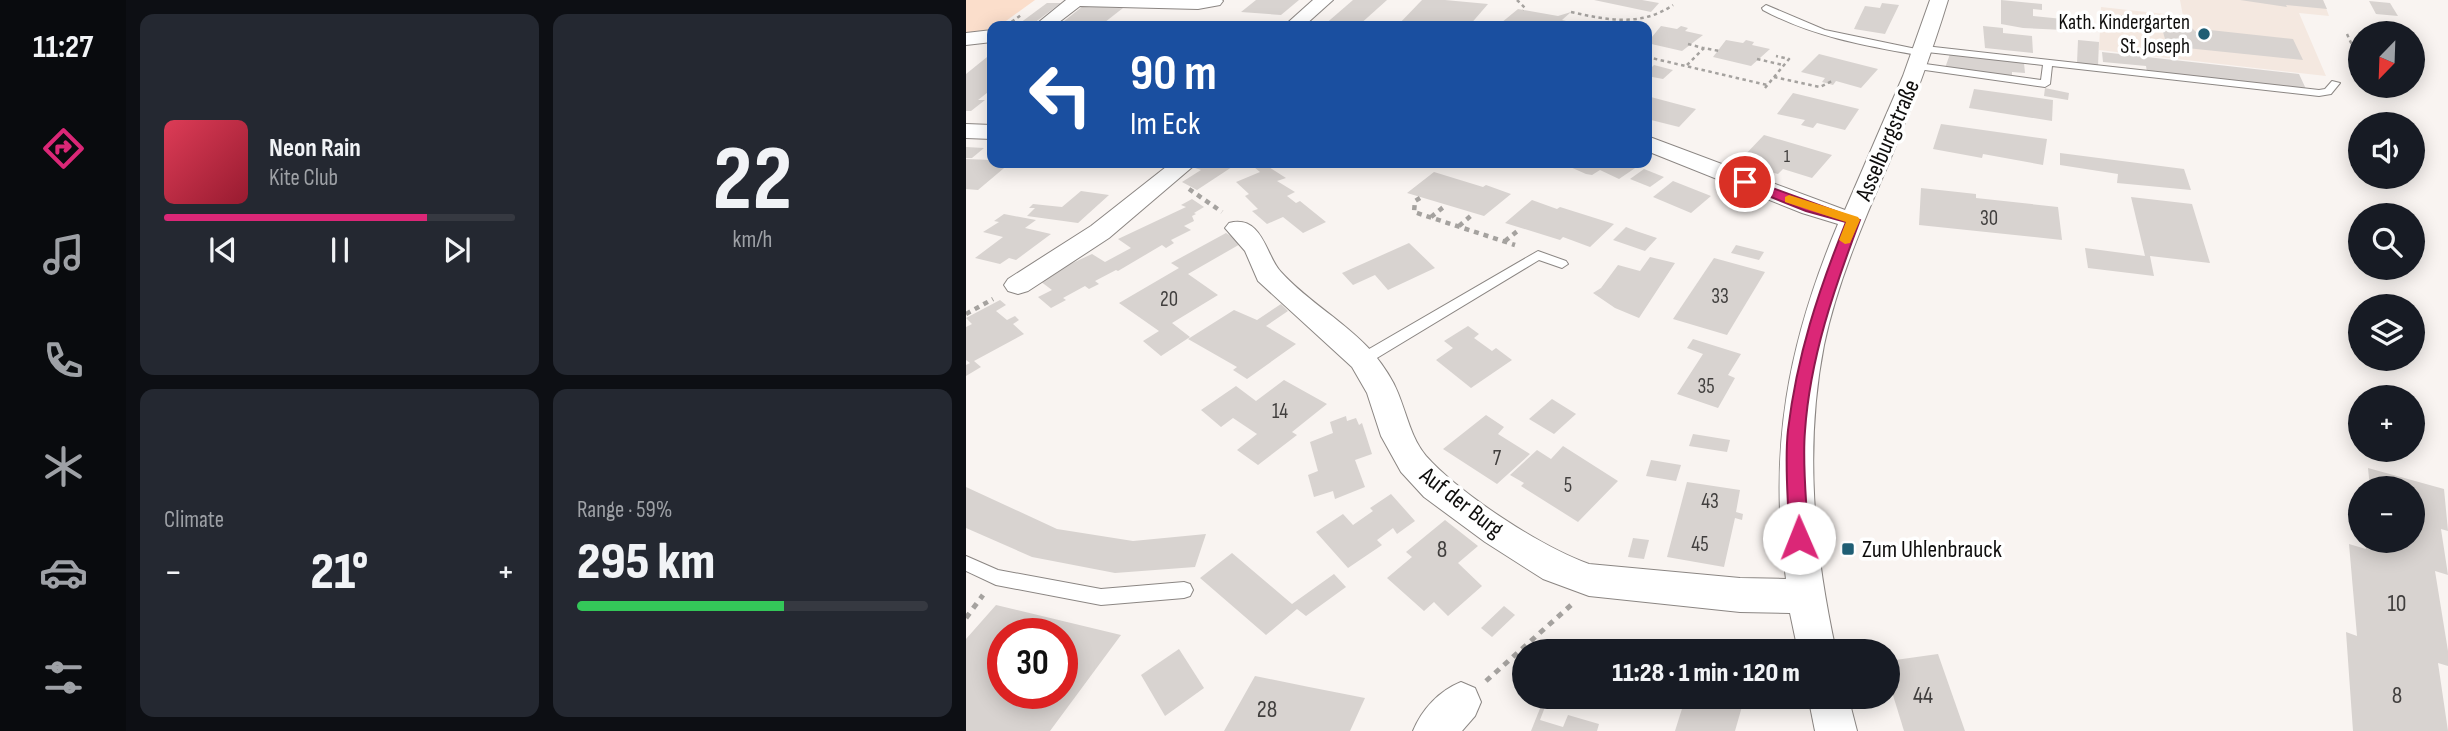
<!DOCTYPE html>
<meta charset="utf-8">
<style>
:root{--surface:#171b24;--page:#242831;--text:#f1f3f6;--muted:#9ea1a6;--line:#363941;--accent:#db2777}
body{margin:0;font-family:"Sofia Sans Condensed",sans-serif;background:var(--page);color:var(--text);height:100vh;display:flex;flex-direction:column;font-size:26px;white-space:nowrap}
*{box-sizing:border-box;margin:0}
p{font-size:23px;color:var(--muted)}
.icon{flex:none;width:38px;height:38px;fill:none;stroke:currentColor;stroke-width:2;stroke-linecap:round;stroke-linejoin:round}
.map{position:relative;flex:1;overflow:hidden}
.side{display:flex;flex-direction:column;gap:14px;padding:14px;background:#0d0f14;width:840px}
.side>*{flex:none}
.banner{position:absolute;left:21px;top:21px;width:665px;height:147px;border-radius:14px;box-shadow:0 4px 18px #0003;background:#1a4fa0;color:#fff;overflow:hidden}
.needle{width:46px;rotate:203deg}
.buttons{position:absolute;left:1382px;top:21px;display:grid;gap:14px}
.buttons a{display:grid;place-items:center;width:77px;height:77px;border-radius:50%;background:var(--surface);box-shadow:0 4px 18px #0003;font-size:35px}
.speed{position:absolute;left:21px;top:618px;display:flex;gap:14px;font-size:35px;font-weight:700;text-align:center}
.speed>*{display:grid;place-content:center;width:91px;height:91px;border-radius:50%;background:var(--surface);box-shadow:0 4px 18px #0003;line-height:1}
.speed .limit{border:10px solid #d22;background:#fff;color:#111}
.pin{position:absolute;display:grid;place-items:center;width:60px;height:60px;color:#fff;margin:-30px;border:4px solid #fff;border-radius:50%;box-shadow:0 2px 7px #0007}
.me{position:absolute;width:77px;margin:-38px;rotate:359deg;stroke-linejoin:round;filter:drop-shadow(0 0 5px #0008)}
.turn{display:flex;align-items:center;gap:24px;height:147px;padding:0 28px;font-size:32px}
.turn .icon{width:91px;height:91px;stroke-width:2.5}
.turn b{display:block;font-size:49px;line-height:60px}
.big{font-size:52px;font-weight:800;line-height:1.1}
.side .card{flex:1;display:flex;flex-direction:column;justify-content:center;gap:10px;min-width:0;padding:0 24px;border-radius:14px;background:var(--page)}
.side .dial{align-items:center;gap:0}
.dial b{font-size:91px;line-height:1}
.song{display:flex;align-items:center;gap:21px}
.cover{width:84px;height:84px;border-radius:10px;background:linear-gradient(135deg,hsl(350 70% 55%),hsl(350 70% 35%))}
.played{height:7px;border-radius:4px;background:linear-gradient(90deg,var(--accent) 75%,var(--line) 75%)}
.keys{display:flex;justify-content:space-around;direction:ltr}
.heat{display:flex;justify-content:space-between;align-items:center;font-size:38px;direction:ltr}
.charge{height:10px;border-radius:5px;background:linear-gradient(90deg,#34c759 59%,var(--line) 0)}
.side .tiles{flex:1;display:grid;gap:14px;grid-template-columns:repeat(2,1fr)}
.trip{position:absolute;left:546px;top:639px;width:388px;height:70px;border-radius:35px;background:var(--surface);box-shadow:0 4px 18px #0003;font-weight:800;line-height:70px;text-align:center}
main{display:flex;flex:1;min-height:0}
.menu{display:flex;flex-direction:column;width:126px;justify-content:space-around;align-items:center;background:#090b0e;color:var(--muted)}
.menu .icon{width:49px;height:49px}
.menu .selected{color:var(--accent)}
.menu b{font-size:32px;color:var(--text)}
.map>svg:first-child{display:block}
</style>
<main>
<nav class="menu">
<b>11:27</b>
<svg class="icon selected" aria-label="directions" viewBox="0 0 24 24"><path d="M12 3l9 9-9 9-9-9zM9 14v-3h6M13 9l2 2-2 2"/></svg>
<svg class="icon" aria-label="music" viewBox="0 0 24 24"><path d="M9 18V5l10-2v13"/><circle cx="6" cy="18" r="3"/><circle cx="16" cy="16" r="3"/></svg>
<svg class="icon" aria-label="phone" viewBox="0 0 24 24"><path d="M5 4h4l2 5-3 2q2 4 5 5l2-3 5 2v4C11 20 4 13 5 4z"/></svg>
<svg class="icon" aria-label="climate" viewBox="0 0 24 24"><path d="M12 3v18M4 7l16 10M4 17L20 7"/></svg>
<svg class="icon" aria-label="car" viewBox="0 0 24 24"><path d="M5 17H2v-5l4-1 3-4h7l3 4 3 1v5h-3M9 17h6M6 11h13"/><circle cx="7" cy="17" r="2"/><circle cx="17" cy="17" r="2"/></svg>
<svg class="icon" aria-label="filters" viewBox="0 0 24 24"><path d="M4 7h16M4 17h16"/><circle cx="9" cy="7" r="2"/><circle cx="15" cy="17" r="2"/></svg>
</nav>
<section class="side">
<div class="tiles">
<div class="card">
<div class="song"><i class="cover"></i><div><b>Neon Rain</b><p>Kite Club</p></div></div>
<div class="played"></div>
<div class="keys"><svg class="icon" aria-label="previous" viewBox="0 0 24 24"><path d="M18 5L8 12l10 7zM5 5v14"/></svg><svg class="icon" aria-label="pause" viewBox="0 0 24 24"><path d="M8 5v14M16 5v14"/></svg><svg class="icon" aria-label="next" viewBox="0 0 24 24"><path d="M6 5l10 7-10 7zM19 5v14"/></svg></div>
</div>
<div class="card dial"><b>22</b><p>km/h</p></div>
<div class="card"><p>Climate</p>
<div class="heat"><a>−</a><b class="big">21°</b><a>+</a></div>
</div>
<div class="card"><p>Range · 59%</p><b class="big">295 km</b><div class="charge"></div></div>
</div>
</section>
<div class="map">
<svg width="1482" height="731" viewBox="0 0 1482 731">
<rect width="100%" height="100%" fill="#f9f4f1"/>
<path fill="#f4e8e0" d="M1214,0h143l6,16 -30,-3 27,63 -227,-26 2,-43 82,9z"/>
<path fill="#fbdecb" d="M0,0h69l-36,26 -33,10z"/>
<g fill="#d8d3d0" fill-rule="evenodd">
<path d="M290,0h43l-18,15 -40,-3z"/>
<path d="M387,0h34l-29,26h-35z"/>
<path d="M456,0h23l43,4 -19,22h-72z"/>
<path d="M628,0h48l17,3 -8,9z"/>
<path d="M1035,0l41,4v6l-9,-1v7l30,3 1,11 -41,-2 -22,-4z"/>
<path d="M1274,0h83l4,9 -41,-4 1,2z"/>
<path d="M1403,1l21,2 8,13 -22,-2z"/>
<path d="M81,3h14l-31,23h-14z"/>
<path d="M916,3l17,2 -14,29 -31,-5 11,-23 15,2z"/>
<path d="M117,6l40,2 -23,18h-42z"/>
<path d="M552,9l40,7 13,-4 -9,8 25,6 -64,-2 -5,2 -17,-3z"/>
<circle cx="1155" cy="22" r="7"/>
<path d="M1195,25l31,3 6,6 13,1 -1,-5 83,9 10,21 -136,-14z"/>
<path d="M695,26l16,3 4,-3 7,2 -3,3 18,4 -21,16 -35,-8z"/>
<path d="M1017,26l20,2v5l29,3 1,17 -48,-5z"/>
<path d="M760,40l17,3 3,-3 8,2 -2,3 18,4 -19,17 -38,-9z"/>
<path d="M1112,40l21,2 -1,24 -21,-3z"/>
<path d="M1136,52l197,22 7,15 -159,-17 -1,-6 -43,-4z"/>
<path d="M26,53v36l-14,11h7l-14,11h-5v-37z"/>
<path d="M853,54l59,15 -17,19 -25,-7 -3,4 -11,-3 3,-4 -24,-6z"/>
<path d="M984,54l74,9 1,10 -13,-1v4l-67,-8z"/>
<path d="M688,65l19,5 -10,9 -16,-3v-4z"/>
<path d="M1079,88l24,5 -1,7 -24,-4z"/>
<path d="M1008,89l79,11 -1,21 -83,-13z"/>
<path d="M827,93l66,16 -14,21 -28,-7 -4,5 -12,-3 4,-5 -28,-6z"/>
<path d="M681,96l49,13 -17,18 -32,-8z"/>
<path d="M975,124l106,15 -4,26 -60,-11 -1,4 -49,-9z"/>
<path d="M798,135l68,20 -20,23 -29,-9 -5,5 -12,-3 4,-5 -27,-9z"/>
<path d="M0,147l18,1 -12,10h-6z"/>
<path d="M1094,153l124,16 7,21 -74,-7 1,-9 -58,-9z"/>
<path d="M0,159l26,1v3h18l-32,27 -12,-1z"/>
<path d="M144,163h40l-5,5z"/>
<path d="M238,163h27l4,2 -38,25 -15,-8 19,-12 -6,-2z"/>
<path d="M297,163h21l-15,4 17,11 -9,3 18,11 -8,4 9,7 4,-2 26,21 -23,11 -20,-16 -16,7 -15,-13 6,-2 -13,-13 4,-2 -13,-12 24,-10 -6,-5z"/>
<path d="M606,163h66l3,1 -22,15 -19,-9 -8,5 -6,-1 -18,-8z"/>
<path d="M678,169l20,8 -14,10 -20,-8z"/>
<path d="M468,172l49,15 3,-2 25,9 -27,22 -77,-23z"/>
<path d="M707,181l38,15 -20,17 -38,-16z"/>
<path d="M955,188l55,6v4l82,9 4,33 -143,-15z"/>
<path d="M115,191l28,4 -31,28 -51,-7 8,-8h-6l4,-4 29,3z"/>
<path d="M1165,197l61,7 18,59 -60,-7 4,20 -66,-8 -3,-20 60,8z"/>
<path d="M226,199l12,8 -10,6 2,1 -4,2 2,5 -10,5 7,4 -20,10 3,3 -8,5 -4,-3 -44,26 -2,-1 -21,11 4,3 -10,5 -4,-3 -22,12 3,2 -15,8 -13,-11 14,-7 -12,-9 13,-9 39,-18 13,8 26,-14 -13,-9 68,-32 -5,-2z"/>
<path d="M566,200l25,9 3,-2 54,17 -24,23 -27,-10 -3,3 -55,-17z"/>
<path d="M38,214l32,6 -11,8 26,6 -35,26 -7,-2 -9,6 -25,-6 28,-21 -20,-5 16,-10 -5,-1z"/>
<path d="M660,227l10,4 21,7 -12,13 -32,-11z"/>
<path d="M260,233l16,10 -54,31 30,21 -46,28 18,14 -29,19 -18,-15 16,-10 -40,-28 60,-35 -8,-5z"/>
<path d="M443,243l26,25 -47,22 -13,-15 -22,10 -11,-12z"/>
<path d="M770,245l28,7 -5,8 -28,-7z"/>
<path d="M684,257l25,6 -36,55 -24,-10 -22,-15 8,-5 17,-23 22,6z"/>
<path d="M748,258l51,14 -38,63 -54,-16z"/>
<path d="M34,300l6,5 -10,6 11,9 8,-4 4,4 -6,4 11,10 -50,27 7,6 -15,9v-11l4,-2 -4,-3v-33l6,-3 -6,-6z"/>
<path d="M315,304l7,7 -22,15 30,18 -49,35 -14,-9 4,-3 -49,-28 46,-29 23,10z"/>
<path d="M502,326l11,8 -5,4 18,13 4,-3 16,12 -41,28 -35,-28 17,-12 -9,-7z"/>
<path d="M727,339l48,15 -13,21 7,3 -17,30 -41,-14 26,-40 -16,-6z"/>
<path d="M318,380l43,24 -35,28 5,3 -39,30 -21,-15 20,-16 -24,-16 -12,9 -20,-17 35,-24 20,15z"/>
<path d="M586,399l24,15 -22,20 -25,-15z"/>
<path d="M520,415l18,12 -6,7 32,20 -33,30 -54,-35z"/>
<path d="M380,416l1,5 9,-3 3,7 3,-2 10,31 -17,6 10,27 -30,12 -2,-8 -19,6 -6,-22 10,-4 -8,-29 23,-9 -3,-11z"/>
<path d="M727,434l37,6 -3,12 -38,-6z"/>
<path d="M597,446l55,35 -40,41 -57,-36 3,-3 -14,-8 27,-25 14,9z"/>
<path d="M685,460l30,5 -5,16 -30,-5z"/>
<path d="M1402,468l76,21 4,42 -7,-2 7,46 -13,-4 13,80v15l-10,-3 10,68h-95l-7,-99 11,4 -8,-92 17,5 -1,-8h48v-53h-43z"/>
<path d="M721,482l53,8 -4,22 7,2 -1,6 -7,-2 -11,49 -57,-10z"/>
<path d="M0,487l91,42 76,12 73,-7 -11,33 -80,6 -83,-16 -66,-29z"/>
<path d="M425,494l24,27 -18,13 -4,-6 -16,12 5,5 -34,23 -32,-36 27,-18 10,11 20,-14 -3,-3z"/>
<path d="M479,520l33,26 -20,17 24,23 -34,30 -14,-14 -10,9 -37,-33 25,-21 -6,-5z"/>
<path d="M667,538l16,2 -5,19 -16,-2z"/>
<path d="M266,553l60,51 42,-30 12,13 -40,29 -9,-7 -31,26 -66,-57z"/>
<path d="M30,605l125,30 -71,96h-84v-92zM37,634h59v59h-59z"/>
<path d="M538,606l11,9 -23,22 -11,-9z"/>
<path d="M213,649l25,39 -39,28 -24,-41z"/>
<path d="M972,654l27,77h-61l-16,-52v-18z"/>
<path d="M289,676l54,11 56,11 -15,33h-126z"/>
<path d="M720,696h59l-10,35h-60z"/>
<path d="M575,706l4,1 -5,13 23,7 5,-12 31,9 -2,7h-66z"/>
</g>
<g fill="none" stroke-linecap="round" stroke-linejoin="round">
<defs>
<g id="lane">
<path d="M800,5l59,25 96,20 4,-4 394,44 6,-1 7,-8 8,2 -9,11 -12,2 -267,-30 -2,18 -5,3 -127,-18 -5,-3 5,-3 123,17 2,-15 -116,-13 -4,4c-56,-10 -110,-19 -160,-46l-1,-2z"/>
<path d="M572,251l28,10 2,3 -6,4 -23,-8 -172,104h-10l-2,-4 2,-4z"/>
<path d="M0,556l32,14 103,19 83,-7 6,2 3,6 -3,6 -6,2 -83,7 -105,-20 -30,-14z"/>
</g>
<g id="street">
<path d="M100,0h156l1,1 -3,4 -22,4 -118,-3 -26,20h-20z"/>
<path d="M347,0h20l-29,26h-20z"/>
<path d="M964,0h18c-17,56 -38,111 -60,165 -25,58 -51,118 -64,180 -20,103 -10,205 12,306h-38l-8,-38 -50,-1 -151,-16 -46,-17 -58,-37 -61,-45 -23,-25 -20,-36 -14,-43 -15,-26 -94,-86 -13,-30 -20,-23 4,-5c34,-9 37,34 52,49 27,30 65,50 92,81 9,11 20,27 25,40 9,22 13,45 28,63 34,38 115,91 163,108l151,14 46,1c-18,-130 2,-236 52,-355l-36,-11 -155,-62v-15l198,74 58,-134z"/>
<path d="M26,30v12l-26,3v-12z"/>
<path d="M0,124l26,1v14l-26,-1z"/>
<path d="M205,163h26l-88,75 -81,53 -10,3 -10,-3 -4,-6 4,-6 83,-53z"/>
<path d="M495,682l14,6 6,14 -6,14 -13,15h-49c9,-22 26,-40 48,-49z"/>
<path d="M842,696h40l9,35h-42z"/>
</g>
</defs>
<use href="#lane" stroke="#8b8683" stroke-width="2"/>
<use href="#street" stroke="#8b8683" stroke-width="2"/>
<g stroke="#a5a29f" stroke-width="2.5" stroke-dasharray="3.5 3.5" stroke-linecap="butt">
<path d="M551,0l8,8 -2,2"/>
<path d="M605,12c36,8 70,15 102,-7"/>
<path d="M40,26l15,-11"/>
<path d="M1381,34l14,31"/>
<path d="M681,36l5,1"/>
<path d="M722,44l15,4"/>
<path d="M681,57l120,28"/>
<path d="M791,59l26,6"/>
<path d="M721,65l17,-17 15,3"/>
<path d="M808,77l46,10 12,-6"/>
<path d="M799,88l24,-29 -13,-3"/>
</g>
<g stroke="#a5a29f" stroke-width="4.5" stroke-dasharray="5 5" stroke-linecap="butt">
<path d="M223,189l33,23"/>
<path d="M454,198l-5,3 -1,11 101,33"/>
<path d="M465,217l15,-12"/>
<path d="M493,226l15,-13"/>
<path d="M539,241l15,-12"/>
<path d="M0,314l27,-15"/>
</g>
<g stroke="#a5a29f" stroke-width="5" stroke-dasharray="6 6" stroke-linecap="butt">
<path d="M0,618l17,-23"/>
<path d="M520,681l85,-76"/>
</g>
<use href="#lane" fill="#fff" fill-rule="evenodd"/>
<use href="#street" fill="#fff" fill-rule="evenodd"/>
</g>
<path fill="#db2777" stroke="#8e194d" stroke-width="2" d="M779,178l115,42c-26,69 -50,138 -55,211 -3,35 2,72 3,107l-3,6 -6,2 -7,-2 -3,-6c0,-35 -5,-73 -1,-108 9,-75 30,-138 58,-208l-40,-11 -65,-26 -2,-3z"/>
<path fill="#f59e0b" d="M823,195l69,22 2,3 -10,23 -5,1 -6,-4 7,-18 -61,-20v-5z"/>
<g fill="#1f5e74" stroke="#fff" stroke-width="2.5">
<circle cx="1238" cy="34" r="7"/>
<rect x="875" y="542" width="14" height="14" rx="3.5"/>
</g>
<g text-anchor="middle" stroke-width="7" stroke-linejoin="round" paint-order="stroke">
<g font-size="18" fill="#413f3e">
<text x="821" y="162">1</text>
</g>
<g font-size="21" fill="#0f0e0d" stroke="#fff" text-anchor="end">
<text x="1224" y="29">Kath. Kindergarten<tspan x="1224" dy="24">St. Joseph</tspan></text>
</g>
<g font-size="21" fill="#413f3e">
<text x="1023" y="225">30</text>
<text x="754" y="303">33</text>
<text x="203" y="306">20</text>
<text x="740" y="393">35</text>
<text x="314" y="418">14</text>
<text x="531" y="465">7</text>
<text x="602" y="492">5</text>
<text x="744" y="508">43</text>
<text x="734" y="551">45</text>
</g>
<g font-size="24" fill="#0f0e0d" stroke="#fff">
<text transform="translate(921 140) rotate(-67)" y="8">Asselburgstraße</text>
<text transform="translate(496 502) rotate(38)" y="8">Auf der Burg</text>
</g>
<g font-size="24" fill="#413f3e">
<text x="476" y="557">8</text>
<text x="1431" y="611">10</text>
<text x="957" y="703">44</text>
<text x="1431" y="703">8</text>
<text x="301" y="717">28</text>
</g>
<g font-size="24" fill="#0f0e0d" stroke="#fff" text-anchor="start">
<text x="896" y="557">Zum Uhlenbrauck</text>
</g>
</g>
</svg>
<div class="buttons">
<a><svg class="needle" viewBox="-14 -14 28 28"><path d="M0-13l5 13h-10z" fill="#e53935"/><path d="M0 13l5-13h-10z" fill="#9ea1a6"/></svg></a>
<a><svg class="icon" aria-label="sound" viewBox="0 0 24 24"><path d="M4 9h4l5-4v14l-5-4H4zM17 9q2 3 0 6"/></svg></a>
<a><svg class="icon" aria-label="search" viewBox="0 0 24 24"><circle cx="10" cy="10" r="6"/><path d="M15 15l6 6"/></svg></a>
<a><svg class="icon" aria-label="layers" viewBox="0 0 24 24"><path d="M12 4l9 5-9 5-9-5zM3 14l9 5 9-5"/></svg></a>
<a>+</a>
<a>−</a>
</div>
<div class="speed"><div class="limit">30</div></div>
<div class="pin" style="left:779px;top:182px;background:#d93025"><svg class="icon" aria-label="arrive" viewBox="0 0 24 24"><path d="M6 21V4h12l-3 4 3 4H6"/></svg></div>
<svg class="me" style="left:833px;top:538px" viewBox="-20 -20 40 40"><circle r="19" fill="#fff"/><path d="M0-13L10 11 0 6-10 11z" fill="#db2777"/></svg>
<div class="trip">11:28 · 1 min · 120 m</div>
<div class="banner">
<div class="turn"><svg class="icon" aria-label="left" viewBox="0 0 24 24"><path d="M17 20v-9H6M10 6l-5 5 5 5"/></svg><div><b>90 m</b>Im Eck</div></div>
</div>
</div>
</main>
